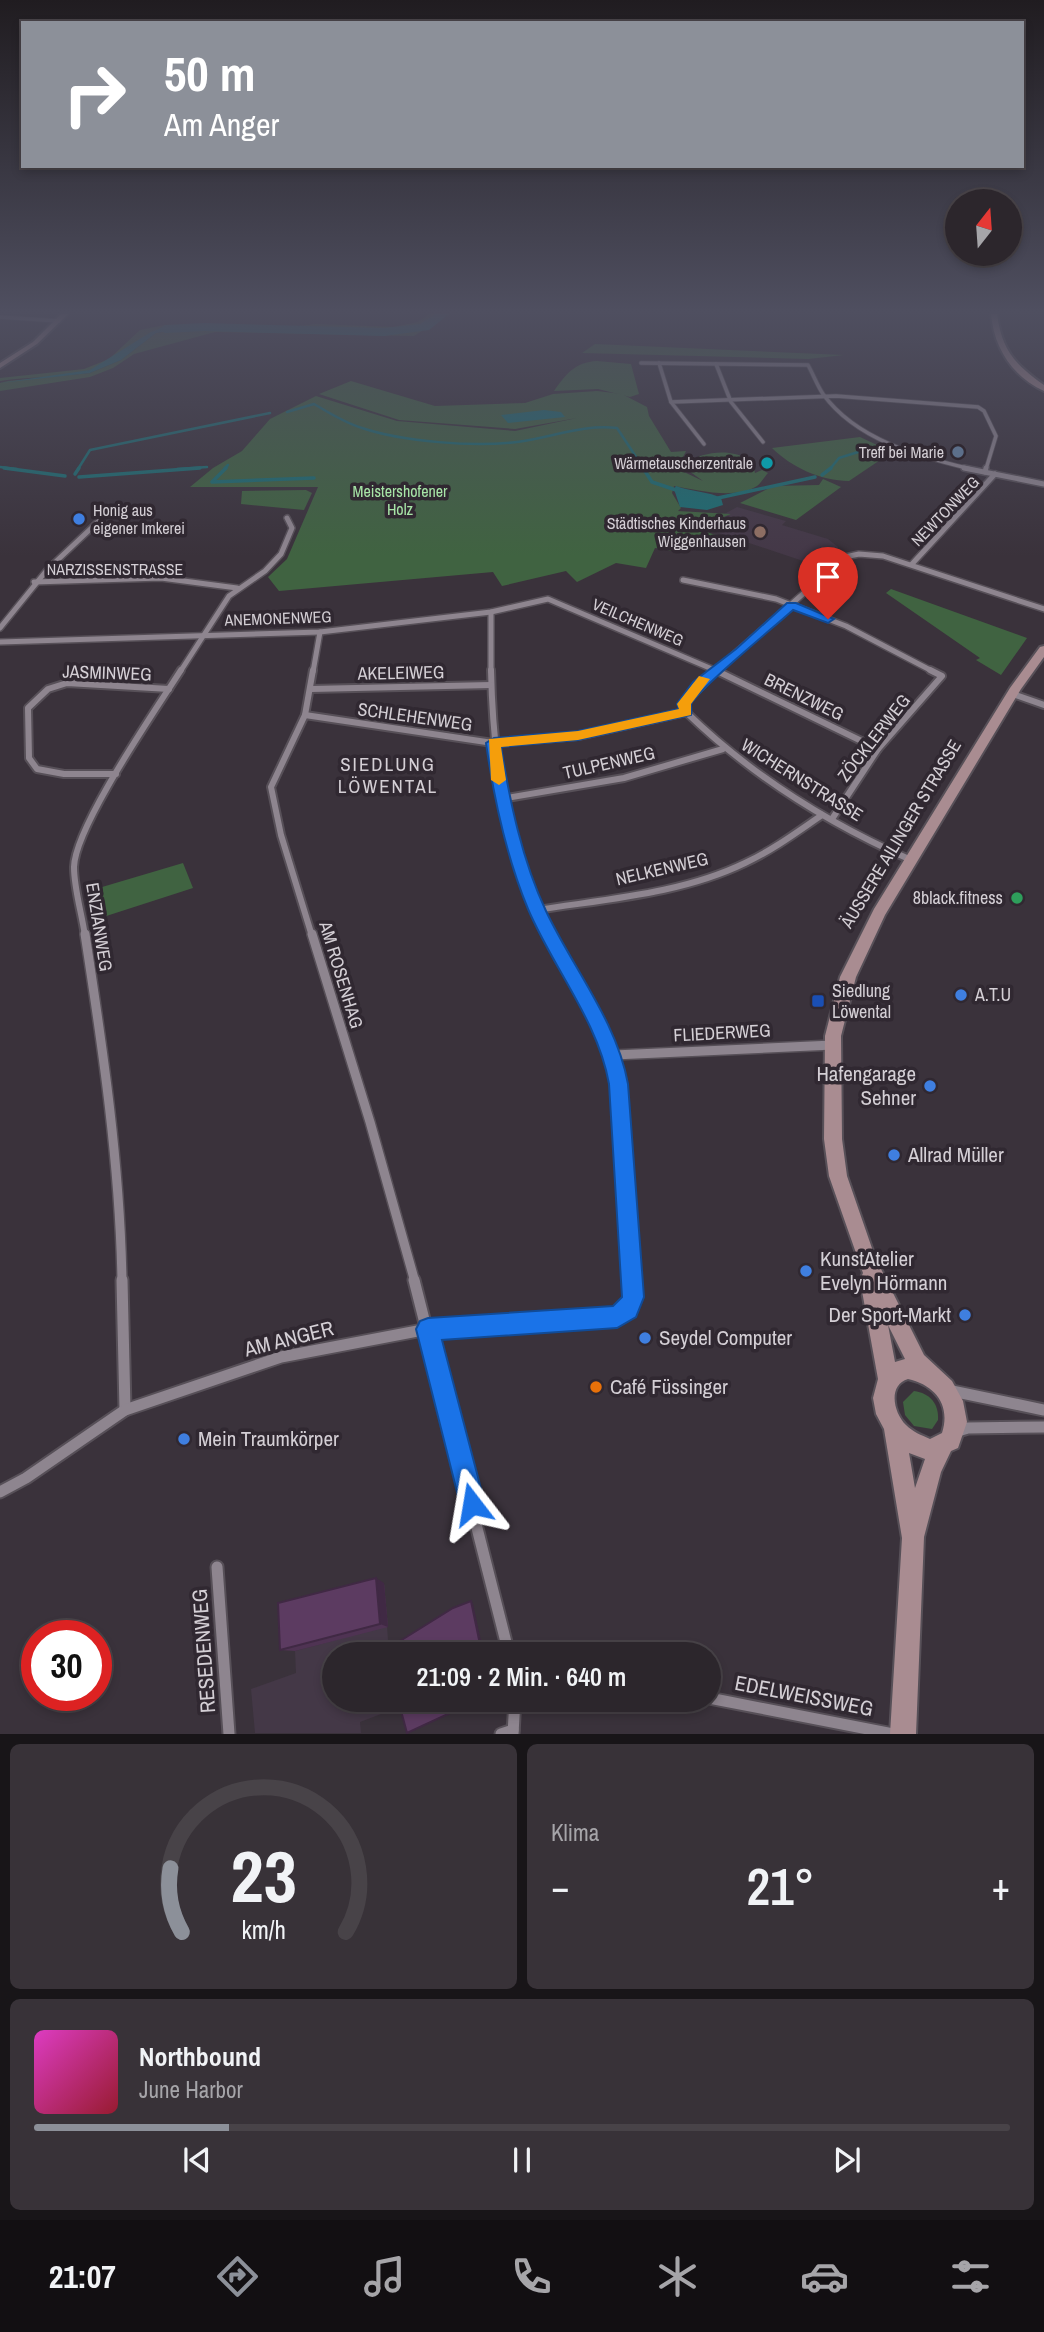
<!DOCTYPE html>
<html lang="de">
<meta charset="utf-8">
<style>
:root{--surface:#2c262c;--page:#383238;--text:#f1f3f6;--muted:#a6a5a9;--line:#484348;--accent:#8c9099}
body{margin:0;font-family:"Archivo Narrow",sans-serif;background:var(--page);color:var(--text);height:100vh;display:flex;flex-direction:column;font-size:26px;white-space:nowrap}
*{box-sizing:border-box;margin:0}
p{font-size:23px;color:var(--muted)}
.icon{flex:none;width:38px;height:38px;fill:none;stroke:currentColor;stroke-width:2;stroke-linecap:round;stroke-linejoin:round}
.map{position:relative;height:1734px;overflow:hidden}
.drawer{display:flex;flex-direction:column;gap:10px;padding:10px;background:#181518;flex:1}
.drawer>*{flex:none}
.hud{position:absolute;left:21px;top:21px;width:1003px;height:147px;border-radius:0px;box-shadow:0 4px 10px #0003,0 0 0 2px var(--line);background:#8c9099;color:#fff;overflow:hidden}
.needle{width:46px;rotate:17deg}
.buttons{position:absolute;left:945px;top:189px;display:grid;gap:14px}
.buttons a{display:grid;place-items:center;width:77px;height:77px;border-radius:50%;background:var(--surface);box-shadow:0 4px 10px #0003,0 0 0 2px var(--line);font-size:35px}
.speed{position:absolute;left:21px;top:1620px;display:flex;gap:14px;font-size:35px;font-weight:700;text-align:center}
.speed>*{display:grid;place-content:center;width:91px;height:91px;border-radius:50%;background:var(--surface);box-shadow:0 4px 10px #0003,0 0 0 2px var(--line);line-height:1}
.speed .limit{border:10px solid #d22;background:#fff;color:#111}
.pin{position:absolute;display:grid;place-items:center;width:60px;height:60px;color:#fff;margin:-72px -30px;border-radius:50% 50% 50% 0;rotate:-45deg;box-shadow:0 0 7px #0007}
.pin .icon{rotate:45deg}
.me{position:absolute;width:77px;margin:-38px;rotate:346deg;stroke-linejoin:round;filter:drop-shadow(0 0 5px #0008)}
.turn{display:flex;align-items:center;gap:24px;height:147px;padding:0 28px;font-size:32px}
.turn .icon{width:91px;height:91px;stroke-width:2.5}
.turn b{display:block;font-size:49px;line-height:60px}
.big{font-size:52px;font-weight:600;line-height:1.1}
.drawer .widget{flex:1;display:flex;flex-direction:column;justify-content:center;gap:10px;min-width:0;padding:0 24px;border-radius:10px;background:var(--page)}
.drawer .dial{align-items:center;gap:0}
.dial svg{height:182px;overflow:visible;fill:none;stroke:var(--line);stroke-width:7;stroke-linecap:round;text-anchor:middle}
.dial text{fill:var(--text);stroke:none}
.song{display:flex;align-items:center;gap:21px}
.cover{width:84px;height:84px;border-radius:10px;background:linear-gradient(135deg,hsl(310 70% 55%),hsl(350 70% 35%))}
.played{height:7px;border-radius:4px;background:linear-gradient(90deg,var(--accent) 20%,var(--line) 20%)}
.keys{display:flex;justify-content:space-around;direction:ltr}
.heat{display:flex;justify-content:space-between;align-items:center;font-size:38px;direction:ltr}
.drawer .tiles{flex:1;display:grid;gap:10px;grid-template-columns:1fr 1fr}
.widget:last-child{grid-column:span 2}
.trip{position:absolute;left:322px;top:1642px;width:399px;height:70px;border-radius:35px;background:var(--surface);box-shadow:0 4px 10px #0003,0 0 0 2px var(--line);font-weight:600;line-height:70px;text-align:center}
.menu{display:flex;height:112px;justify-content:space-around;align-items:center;background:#120f12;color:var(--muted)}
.menu .icon{width:49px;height:49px}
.menu .active{color:var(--accent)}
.menu b{font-size:32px;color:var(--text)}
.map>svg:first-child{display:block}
</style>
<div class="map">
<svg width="1044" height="1734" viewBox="0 0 1044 1734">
<rect width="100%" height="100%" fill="#3a323b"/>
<g fill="#443847">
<path d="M737,507l49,14 -4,4 46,14 10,8 -1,7 -10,-3 -12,14 -114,-38z"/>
<path d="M384,1583l5,71h-55v45h59l1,10 -34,13 1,11h-106l-4,-44 45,-16 -1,-22 52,-14z"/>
</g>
<g fill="#406341">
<path d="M429,314h19l-34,22 -199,-4 -81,22 -21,14 -23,9 -90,14v-8l8,-2 82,-8 31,-13 35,-27 45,-6c-59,-7 -68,31 -114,44 -28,8 -59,5 -87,10v-3l84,-9 25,-10 31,-29 25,-5 117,3 34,-4 78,3 24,-5z"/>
<path d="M595,344l249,11 -36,4 -226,-6z"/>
<path d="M597,361l34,3 8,30 -9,3 -32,-8 -44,2c12,-17 21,-29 43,-30z"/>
<path d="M351,381l84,25 90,-3 28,-9 44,-3 25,3 25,13 2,9 22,36 15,-1 -5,10 3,11 19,9 -14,-10 -1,-8c15,-14 63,-17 67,10l7,-3 6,3c-3,3 -7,10 -11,13 -22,14 -60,4 -83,0l-2,7 9,15 -3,3 53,3 -36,14 41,14 -1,2 -58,-11 -3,11 4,-9 19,4 -5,10 -6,-1v5l-31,-5 -9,20 -30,-5 -39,19 -11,-11 -64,15 -9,-14 -214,19 -11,-14 19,-18 31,-72h-128l23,-19 29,-17 28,-32 46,-23 81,25 118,10 62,-13 -62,11 -116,-9 -80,-26z"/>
<path d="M860,437l32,15 -43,29c-28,0 -58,-14 -77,-33z"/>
<path d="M823,479l18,8 -45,33 -56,-17 33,-17 46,-1z"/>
<path d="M306,490l6,3 -8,17 -63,-6 1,-13z"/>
<path d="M891,589l136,49 -26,37 -25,-15 4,-2 -94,-65z"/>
<path d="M183,863l10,25 -96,31 -5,-29z"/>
<path d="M914,1391c16,2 25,13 24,29l-6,9 -18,-3 -9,-11 -2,-13z"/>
</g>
<g fill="#1c6d72">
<path d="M201,326l-45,7 -35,27 -31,13 -90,10 90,-13 61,-38 13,-5z"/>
<path d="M544,410l17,2 4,5 -57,6 -7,-8z"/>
<path d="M676,486c13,5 35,6 45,12l2,7 -16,5 -27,-3 -6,-18z"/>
</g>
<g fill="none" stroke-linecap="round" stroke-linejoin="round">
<g stroke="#1c6d72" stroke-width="2.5">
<path d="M287,412l27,-8c15,9 31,19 48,24 42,14 111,19 155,14 34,-4 65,-18 100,-14l27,41"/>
<path d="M0,467l17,2"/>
<path d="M78,469l12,-19 180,-37"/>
<path d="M177,469l30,-2"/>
<path d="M224,469l4,-4"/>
<path d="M830,469l9,-11 35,-11"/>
</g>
<g stroke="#1c6d72" stroke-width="3.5">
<path d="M4,468l61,8"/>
<path d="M226,468l-14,14 102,-4"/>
<path d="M643,468l9,14 27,9"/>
<path d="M75,474l4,-6"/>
<path d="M822,475l9,-7"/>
<path d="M79,477l121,-9"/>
<path d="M718,498l97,-21"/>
</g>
<path fill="#1c6d72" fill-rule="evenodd" d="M435,314h14l-20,16 -45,6 -180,-5 -39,2 -6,-4 6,-4 39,-2 180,5 36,-4z"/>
<defs>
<g id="street-far4">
<path d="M0,317l59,4"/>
<path d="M641,363l167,2c5,9 9,20 15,29 33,46 97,63 148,75"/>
<path d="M659,363l12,39 33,42"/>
<path d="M716,364l15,38 32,40"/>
<path d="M671,402l165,-6 142,11 6,4 12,25 -10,33"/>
</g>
<g id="street-far3">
<path d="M964,468l80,16"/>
<path d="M985,472l1,-4"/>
<path d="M912,564l83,-90"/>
<path d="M683,580l93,19 70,27 88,46"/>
<path d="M34,582l127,-4 76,10"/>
<path d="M491,612v60"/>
<path d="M0,628l47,-58 54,-51"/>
<path d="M0,642l320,-10 171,-20 57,-13 171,73"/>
<path d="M180,672l49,-76 36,-25 16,-17 11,-26 -5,-10"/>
<path d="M313,672l7,-40"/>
<path d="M714,672l131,-115 14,-3 24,2 161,53"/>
</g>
<g id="street-far2">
<path d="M491,670c2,91 15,184 59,266"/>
<path d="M715,670l163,79"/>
<path d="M311,689l180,-4"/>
<path d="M1013,694l31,11"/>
<path d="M686,712l-2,-8 32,-34"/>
<path d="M686,712c66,64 141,111 225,148"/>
<path d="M305,715l188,28 85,-7 108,-24"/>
<path d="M116,774h-52l-27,-5 -8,-11 -1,-50 20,-19 19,-6 102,6"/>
<path d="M501,799l123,-21 99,-29"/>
<path d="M832,819l46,-70 64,-73 -12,-6"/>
<path d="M537,910c69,-11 144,-16 208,-47 28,-13 52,-31 77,-48"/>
<path d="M85,936c-3,-22 -11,-47 -11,-69 1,-41 83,-159 107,-197"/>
<path d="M312,936l-31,-101 -10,-48 34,-72 8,-45"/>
</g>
<g id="street-far1">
<path d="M85,934c18,116 35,231 37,348"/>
<path d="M312,934l58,188 45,160"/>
<path d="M549,934c27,50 57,96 70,151l13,197"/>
<path d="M614,1055l219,-10"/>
</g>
<g id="street">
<path d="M122,1280l3,130"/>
<path d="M414,1280l95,374"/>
<path d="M952,1391l92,19"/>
<path d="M958,1431l10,-3 76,-1"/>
<path d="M0,1492l26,-14 99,-68 156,-53 147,-28 189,-12c15,-11 16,-19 15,-37"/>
<path d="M217,1567l12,167"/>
<path d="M709,1698l184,36"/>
<path d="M515,1701l13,-2"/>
<path d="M501,1734l12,-4"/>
<path d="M513,1734l2,-35"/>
</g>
<g id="secondary">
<path d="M61,314h7l-31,30 -37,24v-5l33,-21z"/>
<path d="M991,314h6c5,37 18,50 47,71v6c-32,-15 -50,-43 -53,-77z"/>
<path d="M1044,646v11l-23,32 -136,226 -29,62 -15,59 1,103 5,37 28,81 49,98 28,26 11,20 4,21 -9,26 -7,3 -10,21 -17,65 -8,197h-26l12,-196 -18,-109 -8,-15 -3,-16 5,-19 -18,-99 3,-7 -34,-97 -5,-37 1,-103 15,-59 34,-68 136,-221 30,-41zM888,1325l17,34 -10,3zM908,1379c27,6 43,26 34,54l-12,6c-9,-4 -17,-7 -24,-14 -13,-13 -18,-40 2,-46zM909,1453l16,6 -10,29z"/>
</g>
</defs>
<use href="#street-far4" stroke="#575058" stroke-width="5"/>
<use href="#street-far3" stroke="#575058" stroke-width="8"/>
<use href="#street-far2" stroke="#575058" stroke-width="10"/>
<use href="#street-far1" stroke="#575058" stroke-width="12"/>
<use href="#street" stroke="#575058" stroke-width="15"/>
<use href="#secondary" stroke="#575058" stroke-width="4"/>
<use href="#street-far4" stroke="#8e858f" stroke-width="3.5"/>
<use href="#street-far3" stroke="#8e858f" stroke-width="5"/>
<use href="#street-far2" stroke="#8e858f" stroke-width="6"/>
<use href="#street-far1" stroke="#8e858f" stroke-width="9"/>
<use href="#street" stroke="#8e858f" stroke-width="11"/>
<use href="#secondary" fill="#a98c91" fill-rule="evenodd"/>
</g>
<path fill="#4f3353" d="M384,1583l4,44 -93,24 -15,-1z"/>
<g fill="#402944">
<path d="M376,1578l8,5 4,44 -8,-3z"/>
<path d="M471,1601l2,3 11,50h-2z"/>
</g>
<g fill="#5c3b61" stroke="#402944" stroke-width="2">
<path d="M376,1578l4,46 -100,26 -2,-47z"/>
<path d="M471,1601l11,53h-98v-3l69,-43z"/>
<path d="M388,1699h87l1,2 -69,32 -7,-26 -11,3z"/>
</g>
<linearGradient id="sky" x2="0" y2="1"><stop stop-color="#201c20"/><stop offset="0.56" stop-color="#4f4f60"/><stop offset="1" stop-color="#4f4f60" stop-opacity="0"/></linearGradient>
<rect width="1044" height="556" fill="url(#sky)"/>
<path fill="#1a73e8" stroke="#114b97" stroke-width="2" d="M787,603h9l38,16 -6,4 -35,-13c-14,13 -101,84 -102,95 0,3 1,7 0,10l-113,25 -77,7c9,55 21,113 45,164 27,57 71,111 82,173l16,213 -8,20 -19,11 -175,12 43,164 -4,9 -9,4 -9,-4 -3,-9 -44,-175 4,-8 8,-3 185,-12 9,-9 -13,-213c-11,-63 -56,-116 -81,-175 -22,-53 -34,-109 -42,-166l8,-5 84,-7 101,-22 -2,-5 16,-22 43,-33z"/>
<path fill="#f59e0b" d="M699,676l11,3 -19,25v11l-113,25 -77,7 5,33 -7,5 -8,-5 -2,-41 89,-8 101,-22 -2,-5z"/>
<circle fill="#5c6f8a" stroke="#302831" stroke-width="2.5" cx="958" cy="452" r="7"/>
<circle fill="#0f9aa8" stroke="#302831" stroke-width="2.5" cx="767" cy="463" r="7"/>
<g fill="#3f7fe0" stroke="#302831" stroke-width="2.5">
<circle cx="79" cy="519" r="7"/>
<circle cx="961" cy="995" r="7"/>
<circle cx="930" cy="1086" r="7"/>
<circle cx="894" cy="1155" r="7"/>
<circle cx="806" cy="1271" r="7"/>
<circle cx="965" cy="1315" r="7"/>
<circle cx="645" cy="1338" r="7"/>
<circle cx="184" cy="1439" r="7"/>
</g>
<circle fill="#8d6e63" stroke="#302831" stroke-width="2.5" cx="760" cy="532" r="7"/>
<circle fill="#2e9e5b" stroke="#302831" stroke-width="2.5" cx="1017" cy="898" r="7"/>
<rect fill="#1a4fb4" stroke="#302831" stroke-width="2.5" x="811" y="994" width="14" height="14" rx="3.5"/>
<circle fill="#e8710a" stroke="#302831" stroke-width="2.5" cx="596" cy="1387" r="7"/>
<g text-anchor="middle" stroke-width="7" stroke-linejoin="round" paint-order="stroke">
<g font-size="16" fill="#d4cfd5" stroke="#302831" text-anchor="end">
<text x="944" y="458">Treff bei Marie</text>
<text x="753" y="469">Wärmetauscherzentrale</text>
<text x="93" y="516" text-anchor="start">Honig aus<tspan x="93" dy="18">eigener Imkerei</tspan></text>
<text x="746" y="529">Städtisches Kinderhaus<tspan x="746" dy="18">Wiggenhausen</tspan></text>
</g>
<g font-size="16" fill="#a7e5a7" stroke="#302831">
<text x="400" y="497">Meistershofener<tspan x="400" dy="18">Holz</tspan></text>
</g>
<g font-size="16" fill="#d4cfd5" stroke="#302831">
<text transform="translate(945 511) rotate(-46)" y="6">NEWTONWEG</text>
<text x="115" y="575">NARZISSENSTRASSE</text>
<text transform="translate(278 618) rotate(-2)" y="6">ANEMONENWEG</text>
<text transform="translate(638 622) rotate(23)" y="6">VEILCHENWEG</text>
</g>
<g font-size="18" fill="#d4cfd5" stroke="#302831">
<text transform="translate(107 673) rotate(2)" y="6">JASMINWEG</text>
<text transform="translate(401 673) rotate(-1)" y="6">AKELEIWEG</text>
<text transform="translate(804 697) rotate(26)" y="6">BRENZWEG</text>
<text transform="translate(415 717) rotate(8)" y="6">SCHLEHENWEG</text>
<text transform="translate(874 738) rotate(-52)" y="6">ZÖCKLERWEG</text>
<text transform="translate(609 763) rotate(-13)" y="6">TULPENWEG</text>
<text transform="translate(802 780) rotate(32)" y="6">WICHERNSTRASSE</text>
<text transform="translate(901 834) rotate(-59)" y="6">ÄUSSERE AILINGER STRASSE</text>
<text transform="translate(662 869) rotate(-13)" y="6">NELKENWEG</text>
<text transform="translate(99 927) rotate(81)" y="6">ENZIANWEG</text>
<text transform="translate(341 975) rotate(73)" y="6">AM ROSENHAG</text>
<text transform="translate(722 1033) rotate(-3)" y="6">FLIEDERWEG</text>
</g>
<g font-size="18" fill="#d4cfd5" stroke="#302831" text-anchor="start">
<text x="1003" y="904" text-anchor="end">8black.fitness</text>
<text x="832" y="997">Siedlung<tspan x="832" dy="21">Löwental</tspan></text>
<text x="975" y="1001">A.T.U</text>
</g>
<g font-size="19" letter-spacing="2" fill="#d4cfd5" stroke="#302831">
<text x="388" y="771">SIEDLUNG<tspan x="388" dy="22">LÖWENTAL</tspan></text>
</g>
<g font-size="21" fill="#d4cfd5" stroke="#302831" text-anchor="start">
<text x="916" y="1081" text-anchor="end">Hafengarage<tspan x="916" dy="24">Sehner</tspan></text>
<text x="908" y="1162">Allrad Müller</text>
<text x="820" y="1266">KunstAtelier<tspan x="820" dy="24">Evelyn Hörmann</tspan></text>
<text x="951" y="1322" text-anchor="end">Der Sport-Markt</text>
<text x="659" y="1345">Seydel Computer</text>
<text x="610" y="1394">Café Füssinger</text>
<text x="198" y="1446">Mein Traumkörper</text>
</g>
<g font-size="21" fill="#d4cfd5" stroke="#302831">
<text transform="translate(289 1339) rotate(-14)" y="7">AM ANGER</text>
<text transform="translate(204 1651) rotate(-94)" y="7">RESEDENWEG</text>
<text transform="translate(804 1696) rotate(11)" y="7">EDELWEISSWEG</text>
</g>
</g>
</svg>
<div class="buttons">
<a><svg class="needle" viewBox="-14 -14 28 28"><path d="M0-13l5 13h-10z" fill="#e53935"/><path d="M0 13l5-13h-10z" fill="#a6a5a9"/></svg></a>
</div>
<div class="speed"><div class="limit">30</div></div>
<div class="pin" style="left:828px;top:619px;background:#d93025"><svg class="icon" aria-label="arrive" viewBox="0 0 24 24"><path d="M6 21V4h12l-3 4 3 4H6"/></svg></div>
<svg class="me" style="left:472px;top:1504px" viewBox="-20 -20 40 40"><path d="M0-17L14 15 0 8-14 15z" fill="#1a73e8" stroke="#fff" stroke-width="4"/></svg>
<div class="trip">21:09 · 2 Min. · 640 m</div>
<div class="hud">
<div class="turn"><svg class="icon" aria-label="right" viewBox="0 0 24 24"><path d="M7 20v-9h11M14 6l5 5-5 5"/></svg><div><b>50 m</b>Am Anger</div></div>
</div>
</div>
<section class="drawer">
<div class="tiles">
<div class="widget dial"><svg viewBox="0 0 100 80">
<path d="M14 69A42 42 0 1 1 86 69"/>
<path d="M14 69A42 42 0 0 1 9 41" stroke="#8c9099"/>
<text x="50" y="56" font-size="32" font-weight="700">23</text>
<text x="50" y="72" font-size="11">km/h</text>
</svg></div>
<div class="widget"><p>Klima</p>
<div class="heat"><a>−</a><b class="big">21°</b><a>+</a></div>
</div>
<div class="widget">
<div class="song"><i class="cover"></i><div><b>Northbound</b><p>June Harbor</p></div></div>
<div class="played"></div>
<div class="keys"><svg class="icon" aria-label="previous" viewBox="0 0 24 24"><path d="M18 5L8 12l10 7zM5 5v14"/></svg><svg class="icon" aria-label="pause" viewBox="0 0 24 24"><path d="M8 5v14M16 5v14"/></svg><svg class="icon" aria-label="next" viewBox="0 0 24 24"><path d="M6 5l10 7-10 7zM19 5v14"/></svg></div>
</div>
</div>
</section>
<nav class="menu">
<b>21:07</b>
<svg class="icon active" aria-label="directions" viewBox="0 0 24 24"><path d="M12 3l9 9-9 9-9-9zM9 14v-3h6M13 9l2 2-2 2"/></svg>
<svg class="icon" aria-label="music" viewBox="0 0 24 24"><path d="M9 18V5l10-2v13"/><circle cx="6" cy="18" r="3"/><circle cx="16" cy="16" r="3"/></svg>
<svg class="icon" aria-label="phone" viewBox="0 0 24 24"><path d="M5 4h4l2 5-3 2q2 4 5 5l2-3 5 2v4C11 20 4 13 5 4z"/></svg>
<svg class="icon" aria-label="climate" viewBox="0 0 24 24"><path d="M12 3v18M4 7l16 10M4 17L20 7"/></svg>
<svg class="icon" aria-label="car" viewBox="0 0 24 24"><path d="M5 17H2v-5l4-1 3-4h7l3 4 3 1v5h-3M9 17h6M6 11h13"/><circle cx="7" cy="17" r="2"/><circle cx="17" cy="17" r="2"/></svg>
<svg class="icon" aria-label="filters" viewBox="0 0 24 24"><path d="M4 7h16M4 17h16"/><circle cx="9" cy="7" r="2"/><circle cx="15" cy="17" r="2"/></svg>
</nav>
